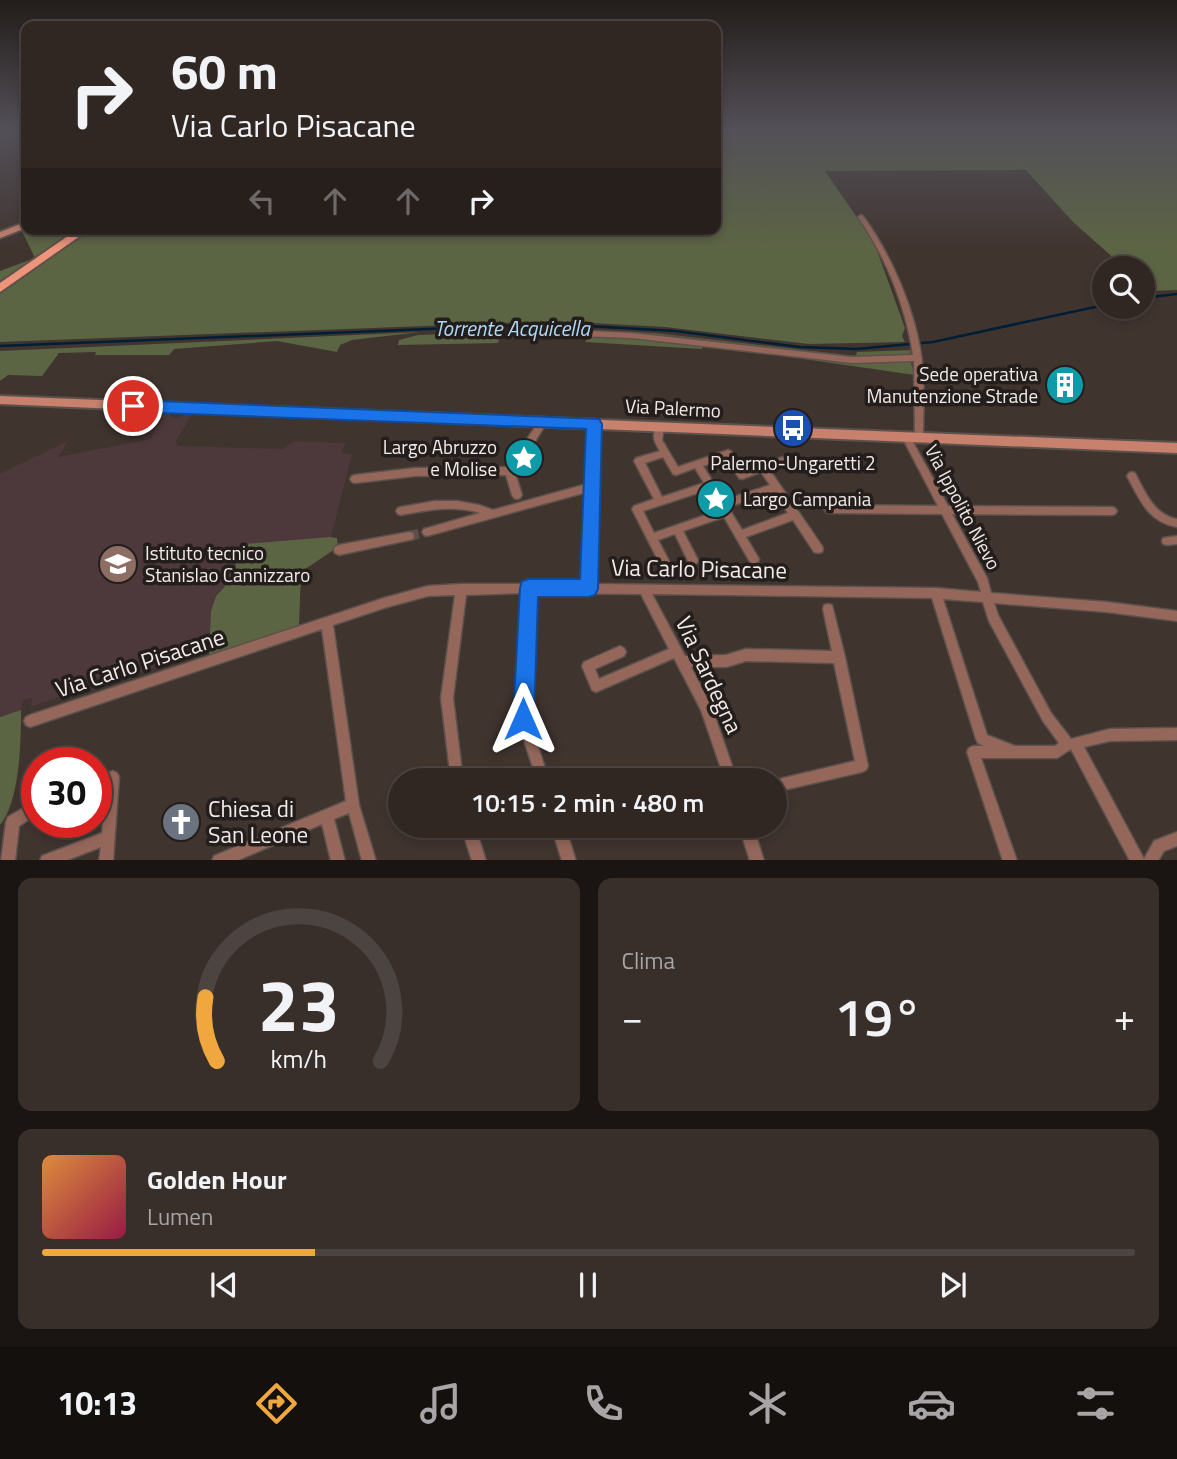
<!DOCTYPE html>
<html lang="it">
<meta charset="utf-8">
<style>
:root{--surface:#302723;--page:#382f2b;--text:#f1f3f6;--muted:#a8a5a6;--line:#4b4441;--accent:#f0a73e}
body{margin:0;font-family:"Titillium Web",sans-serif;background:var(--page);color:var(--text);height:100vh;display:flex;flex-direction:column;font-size:26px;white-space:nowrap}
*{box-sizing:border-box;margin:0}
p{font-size:23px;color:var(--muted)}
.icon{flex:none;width:38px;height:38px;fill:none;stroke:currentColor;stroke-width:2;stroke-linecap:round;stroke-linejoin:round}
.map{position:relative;height:860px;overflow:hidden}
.details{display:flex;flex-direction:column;gap:18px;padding:18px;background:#1a1513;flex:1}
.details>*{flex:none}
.banner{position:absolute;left:21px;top:21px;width:700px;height:214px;border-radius:14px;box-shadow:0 4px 10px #0003,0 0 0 2px var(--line);background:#302723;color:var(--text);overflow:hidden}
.tools{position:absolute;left:1092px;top:256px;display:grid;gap:14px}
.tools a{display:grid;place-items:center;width:63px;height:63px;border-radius:50%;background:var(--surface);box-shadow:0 4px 10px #0003,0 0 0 2px var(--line);font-size:35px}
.speed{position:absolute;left:21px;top:747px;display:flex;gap:14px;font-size:35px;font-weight:700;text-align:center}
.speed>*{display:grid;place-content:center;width:91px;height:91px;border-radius:50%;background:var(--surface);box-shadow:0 4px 10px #0003,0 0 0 2px var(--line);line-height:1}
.speed .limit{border:10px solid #d22;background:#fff;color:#111}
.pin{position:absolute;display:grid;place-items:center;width:60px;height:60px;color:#fff;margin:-30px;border:4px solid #fff;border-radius:50%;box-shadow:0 2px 7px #0007}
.me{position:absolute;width:77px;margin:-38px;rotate:0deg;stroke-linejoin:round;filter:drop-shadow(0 0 5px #0008)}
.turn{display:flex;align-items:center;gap:24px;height:147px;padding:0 35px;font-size:32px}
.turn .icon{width:91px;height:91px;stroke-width:2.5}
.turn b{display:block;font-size:49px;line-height:60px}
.lanes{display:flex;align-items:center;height:66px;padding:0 35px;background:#0003;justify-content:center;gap:35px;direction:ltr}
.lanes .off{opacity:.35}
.big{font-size:52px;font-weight:600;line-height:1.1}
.details .card{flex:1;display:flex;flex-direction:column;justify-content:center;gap:10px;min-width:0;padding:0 24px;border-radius:14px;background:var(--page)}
.details .dial{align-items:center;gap:0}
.dial svg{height:182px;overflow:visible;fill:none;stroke:var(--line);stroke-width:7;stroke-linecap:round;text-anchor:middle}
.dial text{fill:var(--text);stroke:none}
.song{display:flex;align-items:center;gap:21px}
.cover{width:84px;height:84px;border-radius:10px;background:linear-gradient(135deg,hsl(30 70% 55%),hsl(340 70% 35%))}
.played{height:7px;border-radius:4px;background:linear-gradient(90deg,var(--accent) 25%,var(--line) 25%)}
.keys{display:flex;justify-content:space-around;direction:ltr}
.heat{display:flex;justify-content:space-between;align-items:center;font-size:38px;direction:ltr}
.details .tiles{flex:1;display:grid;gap:18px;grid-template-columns:1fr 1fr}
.card:last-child{grid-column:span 2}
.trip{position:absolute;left:388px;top:768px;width:399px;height:70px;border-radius:35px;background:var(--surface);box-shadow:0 4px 10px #0003,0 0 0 2px var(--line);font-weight:600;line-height:70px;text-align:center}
.tab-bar{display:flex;height:112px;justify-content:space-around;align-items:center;background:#13100e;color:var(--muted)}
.tab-bar .icon{width:49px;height:49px}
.tab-bar .active{color:var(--accent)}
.tab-bar b{font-size:32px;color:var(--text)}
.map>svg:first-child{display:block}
</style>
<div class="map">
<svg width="1177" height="861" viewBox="0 0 1177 861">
<rect width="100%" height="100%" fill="#40342f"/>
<path fill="#4d383b" d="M161,412l10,1v5h8l7,-5 6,1 -16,27 2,5 104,3 13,-8 51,2 -5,10 11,1 -21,83 -87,8 -15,37 -14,14 -4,15 -2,39 -77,25 -8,-1 -2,-5 -53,17 -4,9 -34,12 1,-9 -9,2 -2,10 -21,7v-243l68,-33 -10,16 92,-18 13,-21h-5z"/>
<g fill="#5c6543">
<path d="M716,129h461v161l-25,1 -9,-8v-15h-18l-52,-46 -47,-52 -201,1 49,71 31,86 -3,8 3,6 -96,2 -144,-17 -110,-6 -555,21v-71l35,-13 -14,-29 5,-2v2h690z"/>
<path d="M544,328l110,5 202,23 1,-4 54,-2 -1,4 -58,4 -178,-22z"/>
<path d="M420,332l-68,8 -12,5 -3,7 -60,-11 -103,8 -5,6h-74l1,-3 -37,1 -17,23 -34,-1 -8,6v-30z"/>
<path d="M472,333l29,2 -3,8 -100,2 1,-5 19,-5z"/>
<path d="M591,334l115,10 -4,5 -117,-7z"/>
<path d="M755,352l88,9 67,-1 5,15z"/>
<path d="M330,537l7,1 1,9 -37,25 -2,54 -90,29 2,-44 5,-15 13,-14 15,-38z"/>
<path d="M21,710c0,32 -1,90 -21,115v-108z"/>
</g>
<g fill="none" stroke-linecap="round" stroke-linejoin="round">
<g stroke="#001f36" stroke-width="2.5">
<path d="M1143,298l34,-4"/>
<path d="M0,346l553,-22 122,7 125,16 56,2 77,-7 171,-37"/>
</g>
<path stroke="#5b4f4b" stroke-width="10" stroke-dasharray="10 4.5" stroke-linecap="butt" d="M409,536l18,-4"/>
<defs>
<g id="street">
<path d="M861,215l2,1c29,40 53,96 59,145 3,26 1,52 1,77l-1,2h-6l-1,-2 -1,-77 -62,2 -220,-25 -84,-3 -43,1 -4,-3 4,-3 43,-1 84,4 220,24 61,-2c-7,-48 -27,-98 -55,-138z"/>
<path d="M543,419l4,3 -21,34v11l-2,3 -9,3 7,22 -2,3 -3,1 -3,-1 -2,-3 -6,-20 -91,1 -60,7 -3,-1 -2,-3 2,-3 3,-1 60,-7 95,-1 6,-2 2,-13 22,-32z"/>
<path d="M594,420l3,1 1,2 -4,161 342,4 45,4 -3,-10 -36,-68 -113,-1 -3,-1 -2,-3 2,-3 3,-1 109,1 -36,-69 1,-2h6l39,71 164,1 3,1 2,3 -2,3 -3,1 -160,-1 35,64 4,15 116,9 70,9v10l-70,-9 -113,-9 4,12 53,98 20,26 39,-10 67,-1v12l-67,1 -26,6 60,112 10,-18 23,-9v14l-13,5 -6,10h-28l-59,-112 -14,9h-76l36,103h-14l-36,-109 2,-4 4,-2h11l-6,-3 -2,-4 -44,-141 -280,-4 33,62 41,-1 20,-6 86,2 -9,-42 1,-4 4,-1 4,1 13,52 23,109 -2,4 -4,2 -87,20v-12h-2h2l80,-19 -21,-98 -88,-2 -20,6h-35l21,41 25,72h-12l-24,-70 -27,-52 -78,34 -4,-2 -10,-24 2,-4 36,-16 4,2 2,4 -2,4 -29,13 4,10 70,-30 -28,-55 -107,-1 -5,126 20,61h-12l-20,-61 6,-126 -57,2 -13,103 10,82h-12l-10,-82 14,-103 -27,1 -44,12 -51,17 26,180 17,56h-14l-13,-48 -15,6 11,42h-14l-9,-37 -86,37h-24l2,-5 132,-55 -24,-172 -292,98 -4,-2 -2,-4 2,-4 4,-2 354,-117 44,-12 33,-2h123l3,-92 -160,44 -3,-1 -2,-3 2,-3 56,-16c-26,-8 -53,-3 -79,2l-3,-1 -2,-3 2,-3 3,-1 34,-6h22l22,4 14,5 94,-26 3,-61 1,-2zM943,599l40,3 6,19 54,100 16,22 -4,3h-40l-28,-11z"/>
<path d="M660,423l3,1 1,2 -2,14 16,27 50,-17 3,1 13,20 39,-14 3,1 2,3 -2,3 -17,5 53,77 1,3 -1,3 -4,1 -4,-1 -21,-32 -47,17 13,22 -1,3 -4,2 -4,-2 -26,-45 -41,14 15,29 -1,3 -4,2 -4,-2 -14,-29 -17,6 11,21 -1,3 -4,2 -4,-2 -28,-55 2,-3 20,-7 -20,-38 2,-3 24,-7c-7,-11 -8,-15 -3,-27zM663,457l10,17 3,1 19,-7 9,15 -42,14 -17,-34zM726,458l13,20 3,1 19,-7 9,13 -46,15 -21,-34zM707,490l13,20 -66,23 -11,-22zM774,492l14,21 -46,17 -14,-23z"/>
<path d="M1132,472l3,1c10,19 19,42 42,46v8c-29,-5 -37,-27 -50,-51l2,-3z"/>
<path d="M409,532l4,1 1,3 -1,3 -4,1 -70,15 -4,-2 -1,-3 1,-3 4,-2z"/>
<path d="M1177,536v8l-10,1 -4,-1 -1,-3 1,-3z"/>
<path d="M113,771l4,2 2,4 -6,84h-14l2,-14 -36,14h-25l2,-5 60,-23 4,-47 -10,3v-12z"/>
<path d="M37,800v14l-18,12 -4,35h-14l5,-39 2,-5z"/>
<path d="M461,826h14l11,35h-14z"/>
<path d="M551,826h14l11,35h-14z"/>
<path d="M739,826h14l11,35h-14z"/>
</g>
<g id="secondary">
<path d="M26,222v6l-26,10v-6z"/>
<path d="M0,396l1177,47v10l-1177,-49z"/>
</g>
<path id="primary" d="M78,229h12l-90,63v-9z"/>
</defs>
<use href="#street" stroke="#5c514c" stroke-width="3"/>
<use href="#secondary" stroke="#5c514c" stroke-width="4"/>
<use href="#primary" stroke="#5c514c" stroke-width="4"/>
<use href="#street" fill="#94675a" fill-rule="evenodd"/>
<use href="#secondary" fill="#c7816d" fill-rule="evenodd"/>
<use href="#primary" fill="#ee947a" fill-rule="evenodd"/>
</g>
<linearGradient id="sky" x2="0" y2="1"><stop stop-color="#231d1a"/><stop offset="0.52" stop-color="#535058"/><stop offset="1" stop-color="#535058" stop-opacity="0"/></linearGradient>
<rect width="1177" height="250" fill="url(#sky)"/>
<path fill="#1a73e8" stroke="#114b97" stroke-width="2" d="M133,400l466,19 3,5 -4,165 -3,6 -6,2h-51l-4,122 -3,8 -8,3 -7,-3 -3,-8 7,-131 2,-7 7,-2h51l6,-150 -453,-17 -8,-6z"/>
<defs>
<symbol id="building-disc" viewBox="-11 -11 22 22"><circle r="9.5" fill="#0f9aa8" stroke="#231d1b"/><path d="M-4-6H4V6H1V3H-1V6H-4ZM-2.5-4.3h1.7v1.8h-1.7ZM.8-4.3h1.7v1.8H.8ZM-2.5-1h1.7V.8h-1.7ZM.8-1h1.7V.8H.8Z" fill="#fff"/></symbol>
<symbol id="bus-disc" viewBox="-11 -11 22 22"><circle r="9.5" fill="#1a4fb4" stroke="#231d1b"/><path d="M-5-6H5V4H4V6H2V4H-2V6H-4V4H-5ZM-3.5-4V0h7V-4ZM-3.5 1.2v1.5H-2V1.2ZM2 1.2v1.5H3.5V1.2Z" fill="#fff"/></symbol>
<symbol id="sight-disc" viewBox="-11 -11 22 22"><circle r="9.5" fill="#0f9aa8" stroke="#231d1b"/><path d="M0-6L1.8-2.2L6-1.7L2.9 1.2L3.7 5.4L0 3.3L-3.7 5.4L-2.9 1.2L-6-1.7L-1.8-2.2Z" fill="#fff"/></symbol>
<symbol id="school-disc" viewBox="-11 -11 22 22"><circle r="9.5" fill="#8d6e63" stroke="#231d1b"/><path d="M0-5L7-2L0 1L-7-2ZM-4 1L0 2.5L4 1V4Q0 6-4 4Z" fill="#fff"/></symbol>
<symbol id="church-disc" viewBox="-11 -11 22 22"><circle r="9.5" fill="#6b7280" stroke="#231d1b"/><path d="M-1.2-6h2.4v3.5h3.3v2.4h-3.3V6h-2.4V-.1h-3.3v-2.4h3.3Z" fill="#fff"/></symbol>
</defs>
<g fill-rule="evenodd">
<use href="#building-disc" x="1043" y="363" width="44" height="44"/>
<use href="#bus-disc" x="771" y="406" width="44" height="44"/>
<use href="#sight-disc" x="502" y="436" width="44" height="44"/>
<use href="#sight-disc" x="694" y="477" width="44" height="44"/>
<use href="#school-disc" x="96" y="542" width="44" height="44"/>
<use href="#church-disc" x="159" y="800" width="44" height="44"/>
</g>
<g text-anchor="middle" stroke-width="7" stroke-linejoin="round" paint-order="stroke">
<g font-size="19" fill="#f2eae7" stroke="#231d1b" text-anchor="end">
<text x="1038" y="381">Sede operativa<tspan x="1038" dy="22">Manutenzione Strade</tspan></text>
<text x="497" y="454">Largo Abruzzo<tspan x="497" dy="22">e Molise</tspan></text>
<text x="793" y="470" text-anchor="middle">Palermo-Ungaretti 2</text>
<text x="743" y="506" text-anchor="start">Largo Campania</text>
<text x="145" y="560" text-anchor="start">Istituto tecnico<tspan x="145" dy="22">Stanislao Cannizzaro</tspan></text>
</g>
<g font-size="19" fill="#f2eae7" stroke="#231d1b">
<text transform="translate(673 408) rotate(3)" y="7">Via Palermo</text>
<text transform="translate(963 507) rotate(62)" y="7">Via Ippolito Nievo</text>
</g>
<g font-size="21" font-style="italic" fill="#aed7f8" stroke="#231d1b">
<text x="512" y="336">Torrente Acquicella</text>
</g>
<g font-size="23" fill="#f2eae7" stroke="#231d1b">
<text transform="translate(699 569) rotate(1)" y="8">Via Carlo Pisacane</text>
<text transform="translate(140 663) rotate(-18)" y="8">Via Carlo Pisacane</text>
<text transform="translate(709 675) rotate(65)" y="8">Via Sardegna</text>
</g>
<g font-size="23" fill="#f2eae7" stroke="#231d1b" text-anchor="start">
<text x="208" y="817">Chiesa di<tspan x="208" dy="26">San Leone</tspan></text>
</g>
</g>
</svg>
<div class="tools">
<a><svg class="icon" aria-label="search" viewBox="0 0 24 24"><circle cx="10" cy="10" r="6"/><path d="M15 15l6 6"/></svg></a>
</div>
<div class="speed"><div class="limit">30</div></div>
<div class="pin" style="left:133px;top:406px;background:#d93025"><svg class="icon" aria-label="arrive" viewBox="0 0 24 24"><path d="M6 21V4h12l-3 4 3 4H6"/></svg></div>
<svg class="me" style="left:523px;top:719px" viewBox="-20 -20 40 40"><path d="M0-17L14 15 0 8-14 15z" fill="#1a73e8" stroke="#fff" stroke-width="4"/></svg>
<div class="trip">10:15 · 2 min · 480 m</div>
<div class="banner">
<div class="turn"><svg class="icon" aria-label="right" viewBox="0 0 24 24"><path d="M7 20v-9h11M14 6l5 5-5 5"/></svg><div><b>60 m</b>Via Carlo Pisacane</div></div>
<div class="lanes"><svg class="icon off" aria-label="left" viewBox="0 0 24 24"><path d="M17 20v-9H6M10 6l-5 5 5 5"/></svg><svg class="icon off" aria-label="ahead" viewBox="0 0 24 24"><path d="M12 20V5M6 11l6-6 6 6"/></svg><svg class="icon off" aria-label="ahead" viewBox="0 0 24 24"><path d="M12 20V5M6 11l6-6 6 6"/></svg><svg class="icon" aria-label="right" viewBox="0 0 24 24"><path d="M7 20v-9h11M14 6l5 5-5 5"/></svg></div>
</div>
</div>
<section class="details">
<div class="tiles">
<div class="card dial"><svg viewBox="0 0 100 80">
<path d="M14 69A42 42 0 1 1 86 69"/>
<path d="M14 69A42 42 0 0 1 9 41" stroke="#f0a73e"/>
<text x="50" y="56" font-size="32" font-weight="700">23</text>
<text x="50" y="72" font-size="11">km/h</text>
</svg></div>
<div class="card"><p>Clima</p>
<div class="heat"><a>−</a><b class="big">19°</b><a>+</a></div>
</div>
<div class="card">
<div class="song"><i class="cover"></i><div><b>Golden Hour</b><p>Lumen</p></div></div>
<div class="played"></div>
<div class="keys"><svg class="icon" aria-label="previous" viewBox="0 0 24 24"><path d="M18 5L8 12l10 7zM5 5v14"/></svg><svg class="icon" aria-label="pause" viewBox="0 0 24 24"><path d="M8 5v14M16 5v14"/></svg><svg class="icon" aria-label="next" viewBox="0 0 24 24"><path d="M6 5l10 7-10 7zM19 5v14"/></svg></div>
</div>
</div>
</section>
<nav class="tab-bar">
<b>10:13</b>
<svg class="icon active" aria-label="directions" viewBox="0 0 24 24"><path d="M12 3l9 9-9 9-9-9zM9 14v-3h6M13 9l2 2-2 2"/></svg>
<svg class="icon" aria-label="music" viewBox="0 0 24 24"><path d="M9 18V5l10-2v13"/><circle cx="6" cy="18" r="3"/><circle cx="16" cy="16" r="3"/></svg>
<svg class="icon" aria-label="phone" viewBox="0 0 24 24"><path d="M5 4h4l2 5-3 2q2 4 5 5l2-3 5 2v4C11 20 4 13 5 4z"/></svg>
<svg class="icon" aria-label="climate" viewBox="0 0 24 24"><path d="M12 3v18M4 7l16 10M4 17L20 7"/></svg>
<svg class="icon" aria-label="car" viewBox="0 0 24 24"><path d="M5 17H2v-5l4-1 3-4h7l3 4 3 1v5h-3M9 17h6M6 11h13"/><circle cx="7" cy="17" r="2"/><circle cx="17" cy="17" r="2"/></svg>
<svg class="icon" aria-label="filters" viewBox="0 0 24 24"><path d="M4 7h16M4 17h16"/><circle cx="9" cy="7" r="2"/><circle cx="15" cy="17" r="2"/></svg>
</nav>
